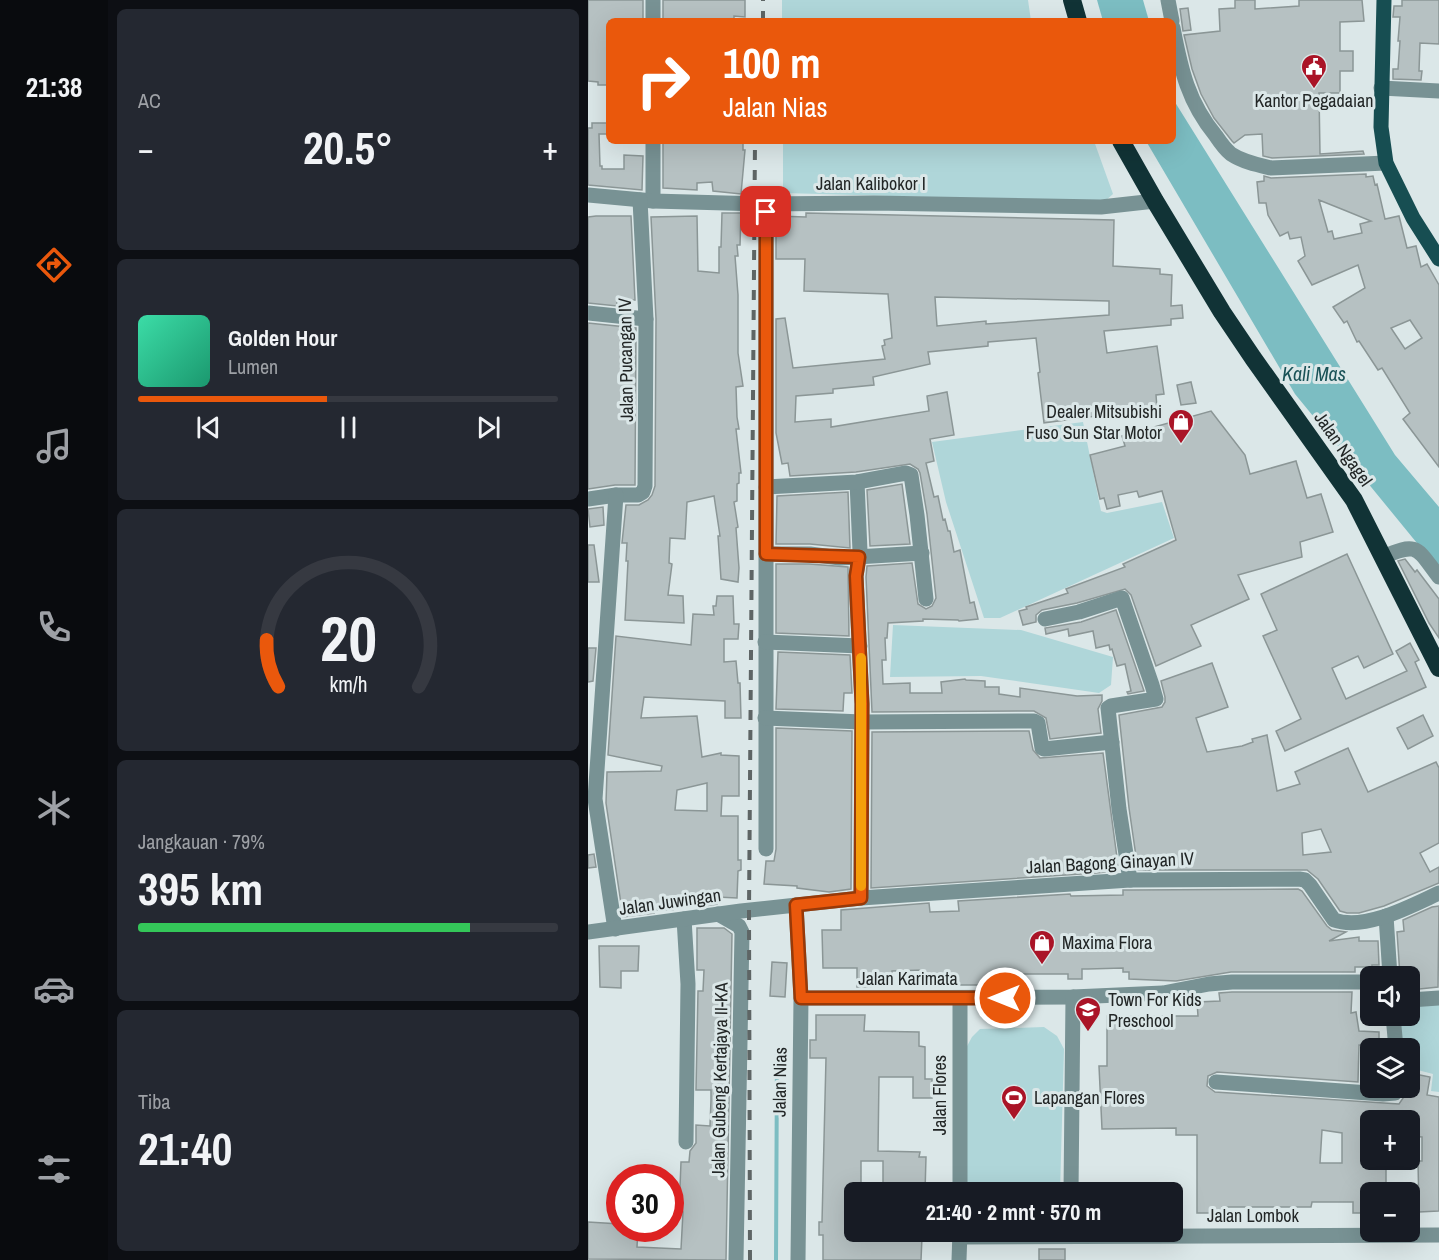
<!DOCTYPE html>
<html lang="id">
<meta charset="utf-8">
<style>
:root{--surface:#171b24;--page:#242831;--text:#f1f3f6;--muted:#9ea1a6;--line:#363941;--accent:#ea580c}
body{margin:0;font-family:"Archivo Narrow",sans-serif;background:var(--page);color:var(--text);height:100vh;display:flex;flex-direction:column;font-size:22px;white-space:nowrap}
*{box-sizing:border-box;margin:0}
p{font-size:20px;color:var(--muted)}
.icon{flex:none;width:33px;height:33px;fill:none;stroke:currentColor;stroke-width:2;stroke-linecap:round;stroke-linejoin:round}
.map{position:relative;flex:1;overflow:hidden}
.details{display:flex;flex-direction:column;gap:9px;padding:9px;background:#0d0f14;width:480px}
.details>*{flex:none}
.guide{position:absolute;left:18px;top:18px;width:570px;height:126px;border-radius:9px;box-shadow:0 6px 24px #0002;background:#ea580c;color:#fff;overflow:hidden}
.fabs{position:absolute;left:772px;top:966px;display:grid;gap:12px}
.fabs a{display:grid;place-items:center;width:60px;height:60px;border-radius:9px;background:var(--surface);box-shadow:0 6px 24px #0002;font-size:30px}
.speed{position:absolute;left:18px;top:1164px;display:flex;gap:12px;font-size:30px;font-weight:700;text-align:center}
.speed>*{display:grid;place-content:center;width:78px;height:78px;border-radius:50%;background:var(--surface);box-shadow:0 6px 24px #0002;line-height:1}
.speed .limit{border:9px solid #d22;background:#fff;color:#111}
.pin{position:absolute;display:grid;place-items:center;width:51px;height:51px;color:#fff;margin:-26px;border-radius:12px;box-shadow:0 3px 9px #0006}
.me{position:absolute;width:66px;margin:-33px;rotate:270deg;stroke-linejoin:round;filter:drop-shadow(0 0 4px #0008)}
.turn{display:flex;align-items:center;gap:21px;height:126px;padding:0 18px;font-size:27px}
.turn .icon{width:78px;height:78px;stroke-width:2.5}
.turn b{display:block;font-size:42px;line-height:51px}
.big{font-size:45px;font-weight:700;line-height:1.1}
.details .tile{flex:1;display:flex;flex-direction:column;justify-content:center;gap:9px;min-width:0;padding:0 21px;border-radius:9px;background:var(--page)}
.details .dial{align-items:center;gap:0}
.dial svg{height:156px;overflow:visible;fill:none;stroke:var(--line);stroke-width:7;stroke-linecap:round;text-anchor:middle}
.dial text{fill:var(--text);stroke:none}
.song{display:flex;align-items:center;gap:18px}
.cover{width:72px;height:72px;border-radius:9px;background:linear-gradient(135deg,hsl(160 70% 55%),hsl(160 70% 35%))}
.played{height:6px;border-radius:3px;background:linear-gradient(90deg,var(--accent) 45%,var(--line) 45%)}
.keys{display:flex;justify-content:space-around;direction:ltr}
.heat{display:flex;justify-content:space-between;align-items:center;font-size:33px;direction:ltr}
.charge{height:9px;border-radius:4px;background:linear-gradient(90deg,#34c759 79%,var(--line) 0)}
.trip{position:absolute;left:256px;top:1182px;width:339px;height:60px;border-radius:9px;background:var(--surface);box-shadow:0 6px 24px #0002;font-weight:700;line-height:60px;text-align:center}
main{display:flex;flex:1;min-height:0}
.tabs{display:flex;flex-direction:column;width:108px;justify-content:space-around;align-items:center;background:#090b0e;color:var(--muted)}
.tabs .icon{width:42px;height:42px}
.tabs .active{color:var(--accent)}
.tabs b{font-size:27px;color:var(--text)}
.map>svg:first-child{display:block}
</style>
<main>
<nav class="tabs">
<b>21:38</b>
<svg class="icon active" aria-label="directions" viewBox="0 0 24 24"><path d="M12 3l9 9-9 9-9-9zM9 14v-3h6M13 9l2 2-2 2"/></svg>
<svg class="icon" aria-label="music" viewBox="0 0 24 24"><path d="M9 18V5l10-2v13"/><circle cx="6" cy="18" r="3"/><circle cx="16" cy="16" r="3"/></svg>
<svg class="icon" aria-label="phone" viewBox="0 0 24 24"><path d="M5 4h4l2 5-3 2q2 4 5 5l2-3 5 2v4C11 20 4 13 5 4z"/></svg>
<svg class="icon" aria-label="climate" viewBox="0 0 24 24"><path d="M12 3v18M4 7l16 10M4 17L20 7"/></svg>
<svg class="icon" aria-label="car" viewBox="0 0 24 24"><path d="M5 17H2v-5l4-1 3-4h7l3 4 3 1v5h-3M9 17h6M6 11h13"/><circle cx="7" cy="17" r="2"/><circle cx="17" cy="17" r="2"/></svg>
<svg class="icon" aria-label="filters" viewBox="0 0 24 24"><path d="M4 7h16M4 17h16"/><circle cx="9" cy="7" r="2"/><circle cx="15" cy="17" r="2"/></svg>
</nav>
<section class="details">
<div class="tile"><p>AC</p>
<div class="heat"><a>−</a><b class="big">20.5°</b><a>+</a></div>
</div>
<div class="tile">
<div class="song"><i class="cover"></i><div><b>Golden Hour</b><p>Lumen</p></div></div>
<div class="played"></div>
<div class="keys"><svg class="icon" aria-label="previous" viewBox="0 0 24 24"><path d="M18 5L8 12l10 7zM5 5v14"/></svg><svg class="icon" aria-label="pause" viewBox="0 0 24 24"><path d="M8 5v14M16 5v14"/></svg><svg class="icon" aria-label="next" viewBox="0 0 24 24"><path d="M6 5l10 7-10 7zM19 5v14"/></svg></div>
</div>
<div class="tile dial"><svg viewBox="0 0 100 80">
<path d="M14 69A42 42 0 1 1 86 69"/>
<path d="M14 69A42 42 0 0 1 8 45" stroke="#ea580c"/>
<text x="50" y="56" font-size="32" font-weight="700">20</text>
<text x="50" y="72" font-size="11">km/h</text>
</svg></div>
<div class="tile"><p>Jangkauan · 79%</p><b class="big">395 km</b><div class="charge"></div></div>
<div class="tile"><p>Tiba</p><b class="big">21:40</b></div>
</section>
<div class="map">
<svg width="851" height="1260" viewBox="0 0 851 1260">
<rect width="100%" height="100%" fill="#dbe7e8"/>
<g fill="#afd6d9">
<path d="M194,0h246l3,21h-249z"/>
<path d="M195,141h311l19,53 -9,8 -321,-9z"/>
<path d="M495,422l18,89 6,2 55,-11 12,36 -174,80h-16l-38,-116 -14,-60z"/>
<path d="M305,625l128,5 92,27 -2,28 -12,8 -118,-17 -91,1z"/>
<path d="M851,1002v90l-8,-1 2,-17 -23,-6v-20h-13v-32h13v-12z"/>
<path d="M456,1027l13,9 7,13 -4,143h-94v-144l6,-11 8,-8z"/>
</g>
<g fill="#7cbdc2">
<path d="M509,0h46l6,21h-46z"/>
<path d="M585,99l222,356 44,52v63l-144,-176 -149,-253h27z"/>
</g>
<g fill="none" stroke-linecap="round" stroke-linejoin="round">
<path stroke="#7cbdc2" stroke-width="4" d="M188,1260l1,-211"/>
</g>
<g fill="#b6c1c2" stroke="#8b9696" stroke-width="1.5" fill-rule="evenodd">
<path d="M0,0h55v21h-34v64h-11v-3l-10,-1z"/>
<path d="M75,0h82v17l-11,-1v5h-71z"/>
<path d="M647,0h20v9l44,-3v-6h63l2,21 -24,1v29h13v20h-13v22h-21l1,61 43,-3 1,3 -92,4 -9,-2 -1,-22 -17,1 -11,8 -2,-2 -18,-23 -13,-24 -9,-25 -8,-34 36,-4 -1,-22 16,-1z"/>
<path d="M814,0h37v44l-19,-1 -1,28h3l-1,9 -28,-1v-10h5l2,-28h-2l2,-24h-7l1,-11h8z"/>
<path d="M600,8l3,22 -8,1 -3,-22z"/>
<path d="M4,123h15v11h-8l1,32h2v3h22v-14l19,1 -1,34 -54,-5v-57h4z"/>
<path d="M75,141h80v9h2l-4,44 -28,-3 -1,-9 -15,1v7l-34,-2z"/>
<path d="M778,174v3l7,-1 2,9 2,-1 8,35 14,-3 8,32 9,-2 5,21 6,-3 12,21v182l-36,-48 7,-6 -28,-45 -4,2 -19,-29 -2,1 -10,-21 -3,2 -11,-16 32,-19 -7,-23 -46,20 -14,-24 7,-5 -4,-19 -11,2 -2,-7 -8,4 -12,-21 -2,-12h-7l-2,-21 7,-1v-5l7,2zM731,200l25,10 27,11 -11,3 2,9 -28,6 -2,-8 -4,1zM822,320l12,18 -17,11 -14,-21z"/>
<path d="M134,213h19l-1,32h-3l1,11h-3l3,39v58l5,33 -7,1 1,30 2,12h-3l5,44h-2v10l-2,1v17l-3,1 4,25 -2,1 3,40 -1,14 -17,-3 -3,-43h2l-6,-40 -27,6 -2,37 -15,-1 -1,25 3,1 -4,31 15,1 1,27 -59,-3 3,-59h-2l1,-18h-5l4,-38h13l9,-5 4,-5 3,-9 1,-167 -5,-102 46,-1 1,55 21,2v-26h2z"/>
<path d="M218,213l308,7 -1,46 47,3v5l12,1 -1,31 11,-1 1,13 -12,1v6l-67,6 3,22 50,-7 7,48 -8,1 1,13 -113,15 -6,-50 2,-1 -4,-34 -48,4v4l-60,6 2,12 -57,13 1,8 -41,4v4l-37,3 -1,26 36,-3v8l98,-16 -2,-15 20,-4 7,43 -24,4 4,22 -8,2 8,34 4,-1 5,24 2,-1 3,12h2l4,21 6,-2 10,53 4,-1 4,17 -19,2 -1,-1 -35,-1v2l-35,2 -1,15h-2l1,22h-4l1,24 27,-1v10h32l-1,-11 24,-3 1,1 19,1v6h14v7l21,3v-9l57,8 25,-1v6l-4,8 3,24 -51,6 -4,-21 -12,-7 -162,1 -6,-135 1,-11 45,-3 6,41 8,5 6,-3 4,-8 -9,-84 -7,-41 -2,-4 -8,-5 -54,8 -66,4 -2,-13 -6,1 -6,-31v-114l9,-1 8,50 92,-9 -3,-13 3,-1 -1,-5 8,-2 -4,-44 -84,-3 1,-32h-29v-43l30,1zM347,297l174,4v14l-123,9v-3l-49,5z"/>
<path d="M8,216h35l4,84h-18v6l-29,-3v-86z"/>
<path d="M0,323l48,5 -1,157h-20l-27,4z"/>
<path d="M603,382l5,21 -15,2 -4,-20z"/>
<path d="M623,411l34,44 5,19 46,-13 11,37 14,-4 12,38 -33,10 2,15 -64,18 11,24 -58,26 10,21 -45,20 -25,-71 -6,-6 -48,14 -35,7 -6,5v7l-13,3 -4,-14 8,-2 -1,-2 42,-14 -2,-4 59,-22 -2,-3 53,-24 -14,-49 -23,6 -2,-6 -19,4 2,11 -13,3 -3,-11 -4,1 -10,-44 35,-9 -3,-10z"/>
<path d="M314,484l8,60 -40,2 -3,-56z"/>
<path d="M260,492l2,56 -40,-4h-34l1,-48z"/>
<path d="M15,507l1,18 -14,2 -2,-18z"/>
<path d="M0,545h6l5,37h-11z"/>
<path d="M759,554l46,100 -29,14 -6,-12 -26,12 14,31 61,-28 -11,-20 14,-8 9,17 -4,2 11,25 -141,64 -9,-20 25,-12 -38,-83 14,-6 -16,-36z"/>
<path d="M817,559l10,13 2,-2 22,29v39l-10,-15 -31,-62z"/>
<path d="M188,564h33l39,3 1,69 -73,-3z"/>
<path d="M129,596h16l1,28h5l-1,15h-14v23l12,-1 2,22h2l1,35h-16v-17l-81,-4 -3,21 56,-2 5,41 19,-4v2l18,1v40h-17l-1,20h17v44h3v10l-3,1 -1,27 -20,-1v7l-13,2 -30,-1 -1,5h-19v3l-31,4 -17,-114 1,-31 54,-1 1,-5 -54,-11 8,-119 75,9 2,-31 21,1 -1,-9h3zM119,783v28l-32,-1 2,-20z"/>
<path d="M528,610l27,78 1,3 -16,3 -1,-2 4,-1 -6,-27 -8,2 -5,-17 -2,1 -1,-5 -13,3 -3,-17 -24,5 -1,-7 -22,5 -1,-6 36,-6z"/>
<path d="M0,648h8l-3,33 -5,1z"/>
<path d="M190,652l72,3 2,38h-8l-1,18 -67,-2z"/>
<path d="M624,663l16,44 -32,11 11,34 35,-6 11,-4 -1,-3 15,-4 10,56 23,-7 -5,-12 53,-24 20,44 68,-30 3,6v75l-19,10 10,19 9,-5v16l-55,23 -25,7h-12l-7,-2 -22,-32 -11,-9h-169l-9,-62 -10,-93 43,-8 3,-5v-5l-4,-16zM733,829l10,23 -28,3 -1,-22z"/>
<path d="M835,715l10,21 -25,13 -11,-21z"/>
<path d="M188,728l76,3 -1,158 -22,3 -32,-4v-2l-33,-2 2,-23h8l2,-12z"/>
<path d="M441,731l4,19 7,8 63,-5 15,112 -13,1v6l-9,1 -225,15 1,-156z"/>
<path d="M6,854l2,13 -8,1v-13z"/>
<path d="M710,889l4,2 25,35 5,4 14,2 -17,9 30,-4v4h19l1,24h-7v2h-17v5h-124l-55,9 -47,-2v-7h-6v-4l-35,1h-6v10h-14v-5h-49l-30,1v10h-41v-10h-25v-5l-31,1v15l-35,1v-19h-34l-1,-38h19v-20l88,-7 1,9 29,-1 -1,-10 112,-7 1,2 52,-1v-5h7z"/>
<path d="M851,906l-1,81 -28,3v-14h-10l-3,-44 7,-1 -1,-11 29,-13z"/>
<path d="M109,928h27l8,6 -6,326 -138,-1v-37l32,2v4h18l-1,19 44,2 2,-37h-4l2,-50h8l1,-11 6,-8v-18l14,1 1,-26v-10h-15l2,-99h5l1,-21h-7z"/>
<path d="M11,946h40l-1,25h-17v17l-21,-1z"/>
<path d="M184,962l15,1 -2,34 -15,-1z"/>
<path d="M644,992h120l-1,21 5,-1 3,19 20,1v14l-20,-1 -1,37 -141,-10 -9,4 -1,10 8,6 184,12 11,-16v-15l20,4 -3,18 12,2v114l-20,1 -1,-51h4v-24l-12,-1v-16h-39v40h15v32h-15v21h-18v-11h-41l-1,5h-89v6h-25v-78h-21v-7l-74,1 -3,-63h8v-50h91l-1,-14 23,-1 -1,-8zM734,1130l20,3v30h-22z"/>
<path d="M228,1015h49l-1,16 55,1v14l6,1v32h7v19h-19v-21h-34l-1,74 42,1 -1,5h7l-1,35h-42v-31h-22v31h-6v40h63v5h4l-1,23h-98v-25h-4v-13h3l4,-164h-16v-18h6z"/>
<rect x="451" y="1249" width="26" height="11"/>
</g>
<g fill="none" stroke-linecap="round" stroke-linejoin="round">
<g stroke="#789294" stroke-width="15">
<path d="M580,0l4,21"/>
<path d="M65,21v-21"/>
<path d="M585,28c8,42 15,74 43,108 4,6 9,13 15,18 12,8 27,11 40,14l115,-5"/>
<path d="M793,88l58,3"/>
<path d="M65,141v60"/>
<path d="M0,195l65,6 109,3 112,-1 227,4 54,-6"/>
<path d="M178,204v645"/>
<path d="M0,313l58,6"/>
<path d="M269,482l3,69 -4,25 6,128 -1,194"/>
<path d="M178,487l91,-5 49,-9 5,2 6,40 9,84"/>
<path d="M0,499l28,-4h22l5,-3 2,-6 1,-167 -6,-119"/>
<path d="M178,554h44l30,4 82,-5"/>
<path d="M795,557c36,-16 34,-8 56,20"/>
<path d="M457,619l34,-7 43,-14 30,87 4,14 -45,7 -3,2 11,101 11,71"/>
<path d="M177,642l95,4"/>
<path d="M177,718l97,4 172,-1 4,2 4,25 2,1 68,-7"/>
<path d="M208,905l5,93 -3,262"/>
<path d="M130,914l21,12 3,6 -6,328"/>
<path d="M798,916l4,60"/>
<path d="M96,919l4,65 -2,158"/>
<path d="M27,929l-20,-130 21,-304"/>
<path d="M0,932l153,-21 120,-13 269,-18 169,-1 6,1 5,5 24,35c31,11 77,-14 105,-27"/>
<path d="M213,998l272,-1 90,-4 46,-9 23,-2h139"/>
<path d="M822,1000l29,-2"/>
<path d="M805,1016l3,32"/>
<path d="M628,1082l167,12 12,-1 4,-5"/>
<path d="M372,1192v-194"/>
<path d="M483,1192l2,-195"/>
<path d="M372,1237l479,-2"/>
<path d="M371,1260l1,-28"/>
</g>
<path stroke="#174e52" stroke-width="15" d="M796,0l-3,127 5,36 27,55 26,41"/>
<g stroke="#113336" stroke-width="18">
<path d="M484,0l6,21"/>
<path d="M533,141l34,60 67,111 31,46 101,142 85,168"/>
</g>
<g stroke="#5e6565" stroke-width="4" stroke-dasharray="10 10" stroke-linecap="butt">
<path d="M175,21v-21"/>
<path d="M162,1260l-1,-350 6,-769"/>
</g>
</g>
<g fill="none" stroke-linecap="round" stroke-linejoin="round">
<defs>
<path id="route" d="M178,212v342l93,3 -3,19 6,128 -1,194 -65,7 5,93h204"/>
</defs>
<use href="#route" stroke="#983908" stroke-width="15"/>
<use href="#route" stroke="#ea580c" stroke-width="10"/>
<path stroke="#f59e0b" stroke-width="10" d="M273,658v228"/>
</g>
<defs>
<symbol id="civic-pin" viewBox="-11 -11 22 30"><path d="M0 17L-7.5 6A9.5 9.5 0 1 1 7.5 6Z" fill="#aa1427" stroke="#dbe7e8"/><path d="M-.6-6.5H3V-4.5H.6V-3L4-1V1h2V6H-6V1h2V-1L-.6-3ZM-1.2 2.5V6h2.4V2.5Z" fill="#fff"/></symbol>
<symbol id="shop-pin" viewBox="-11 -11 22 30"><path d="M0 17L-7.5 6A9.5 9.5 0 1 1 7.5 6Z" fill="#aa1427" stroke="#dbe7e8"/><path d="M-5-2.5h2.3a2.7 3.5 0 0 1 5.4 0H5L5.5 6h-11ZM-1.5-2.5h3a1.5 2.3 0 0 0-3 0Z" fill="#fff"/></symbol>
<symbol id="school-pin" viewBox="-11 -11 22 30"><path d="M0 17L-7.5 6A9.5 9.5 0 1 1 7.5 6Z" fill="#aa1427" stroke="#dbe7e8"/><path d="M0-5L7-2L0 1L-7-2ZM-4 1L0 2.5L4 1V4Q0 6-4 4Z" fill="#fff"/></symbol>
<symbol id="stadium-pin" viewBox="-11 -11 22 30"><path d="M0 17L-7.5 6A9.5 9.5 0 1 1 7.5 6Z" fill="#aa1427" stroke="#dbe7e8"/><path d="M0-5a6.5 5 0 1 0 0 10a6.5 5 0 1 0 0-10ZM-3.5-1.8h7v3.6h-7Z" fill="#fff"/></symbol>
</defs>
<g fill-rule="evenodd">
<use href="#civic-pin" x="711" y="52" width="30" height="40"/>
<use href="#shop-pin" x="578" y="407" width="30" height="40"/>
<use href="#shop-pin" x="439" y="928" width="30" height="40"/>
<use href="#school-pin" x="485" y="995" width="30" height="40"/>
<use href="#stadium-pin" x="411" y="1083" width="30" height="40"/>
</g>
<g text-anchor="middle" stroke-width="6" stroke-linejoin="round" paint-order="stroke">
<g font-size="18" fill="#222626" stroke="#dbe7e8" text-anchor="start">
<text x="726" y="107" text-anchor="middle">Kantor Pegadaian</text>
<text x="574" y="418" text-anchor="end">Dealer Mitsubishi<tspan x="574" dy="21">Fuso Sun Star Motor</tspan></text>
<text x="474" y="949">Maxima Flora</text>
<text x="520" y="1006">Town For Kids<tspan x="520" dy="21">Preschool</tspan></text>
<text x="446" y="1104">Lapangan Flores</text>
</g>
<g font-size="18" fill="#222626" stroke="#dbe7e8">
<text x="283" y="190">Jalan Kalibokor I</text>
<text transform="translate(38 360) rotate(-91)" y="6">Jalan Pucangan IV</text>
<text transform="translate(755 449) rotate(55)" y="6">Jalan Ngagel</text>
<text transform="translate(522 863) rotate(-3)" y="6">Jalan Bagong Ginayan IV</text>
<text transform="translate(82 902) rotate(-8)" y="6">Jalan Juwingan</text>
<text x="320" y="985">Jalan Karimata</text>
<text transform="translate(132 1080) rotate(-89)" y="6">Jalan Gubeng Kertajaya II-KA</text>
<text transform="translate(192 1082) rotate(-89)" y="6">Jalan Nias</text>
<text transform="translate(352 1095) rotate(-90)" y="6">Jalan Flores</text>
<text x="665" y="1222">Jalan Lombok</text>
</g>
<g font-size="20" font-style="italic" fill="#1a5257" stroke="#dbe7e8">
<text x="726" y="381">Kali Mas</text>
</g>
</g>
</svg>
<div class="fabs">
<a><svg class="icon" aria-label="sound" viewBox="0 0 24 24"><path d="M4 9h4l5-4v14l-5-4H4zM17 9q2 3 0 6"/></svg></a>
<a><svg class="icon" aria-label="layers" viewBox="0 0 24 24"><path d="M12 4l9 5-9 5-9-5zM3 14l9 5 9-5"/></svg></a>
<a>+</a>
<a>−</a>
</div>
<div class="speed"><div class="limit">30</div></div>
<div class="pin" style="left:178px;top:212px;background:#d93025"><svg class="icon" aria-label="arrive" viewBox="0 0 24 24"><path d="M6 21V4h12l-3 4 3 4H6"/></svg></div>
<svg class="me" style="left:417px;top:998px" viewBox="-20 -20 40 40"><circle r="17" fill="#ea580c" stroke="#fff" stroke-width="3"/><path d="M0-11L8 9 0 5-8 9z" fill="#fff"/></svg>
<div class="trip">21:40 · 2 mnt · 570 m</div>
<div class="guide">
<div class="turn"><svg class="icon" aria-label="right" viewBox="0 0 24 24"><path d="M7 20v-9h11M14 6l5 5-5 5"/></svg><div><b>100 m</b>Jalan Nias</div></div>
</div>
</div>
</main>
